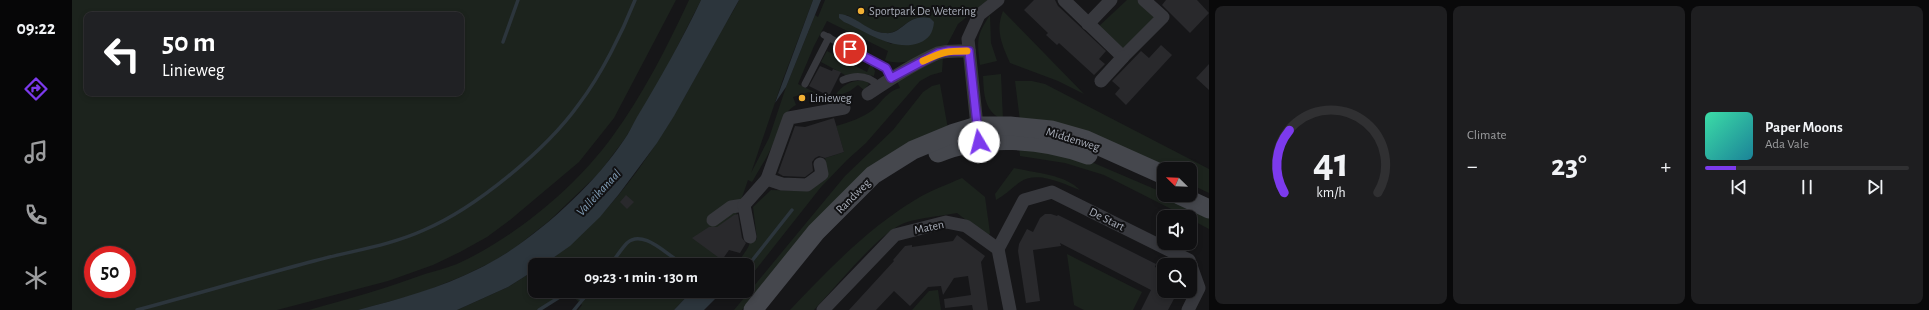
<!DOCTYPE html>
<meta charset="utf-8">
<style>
:root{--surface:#101012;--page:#1e1e20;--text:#f1f3f6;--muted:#9c9d9f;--line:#303032;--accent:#7c3aed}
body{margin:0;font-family:"Alegreya Sans",sans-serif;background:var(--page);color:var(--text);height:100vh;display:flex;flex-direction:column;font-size:15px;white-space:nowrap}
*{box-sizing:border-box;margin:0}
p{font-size:13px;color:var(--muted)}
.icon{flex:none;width:22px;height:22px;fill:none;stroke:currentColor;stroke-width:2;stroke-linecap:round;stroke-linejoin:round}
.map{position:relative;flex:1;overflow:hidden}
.details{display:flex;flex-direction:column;gap:6px;padding:6px;background:#09090a;width:720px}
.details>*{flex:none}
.guide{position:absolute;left:12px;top:12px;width:380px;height:84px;border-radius:8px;box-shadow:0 2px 6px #0003,0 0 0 1px var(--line);background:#202124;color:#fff;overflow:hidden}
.needle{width:26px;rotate:293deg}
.fabs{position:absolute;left:1085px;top:162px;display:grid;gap:8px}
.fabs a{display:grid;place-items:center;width:40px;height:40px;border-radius:8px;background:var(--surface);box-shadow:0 2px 6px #0003,0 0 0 1px var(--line);font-size:20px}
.speed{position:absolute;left:12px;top:246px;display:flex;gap:8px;font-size:20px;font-weight:700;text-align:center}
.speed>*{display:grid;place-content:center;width:52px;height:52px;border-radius:50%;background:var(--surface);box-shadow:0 2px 6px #0003,0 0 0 1px var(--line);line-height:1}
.speed .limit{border:6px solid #d22;background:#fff;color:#111}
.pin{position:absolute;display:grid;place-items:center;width:34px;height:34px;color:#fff;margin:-17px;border:2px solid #fff;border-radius:50%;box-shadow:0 1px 4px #0007}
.me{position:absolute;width:44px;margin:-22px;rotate:352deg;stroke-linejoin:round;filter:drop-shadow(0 0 3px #0008)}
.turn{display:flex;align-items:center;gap:14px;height:84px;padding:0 12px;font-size:18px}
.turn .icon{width:52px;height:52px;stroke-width:2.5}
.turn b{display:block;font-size:28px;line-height:34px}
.big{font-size:30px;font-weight:700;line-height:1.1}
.details .card{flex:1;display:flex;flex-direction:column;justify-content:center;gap:6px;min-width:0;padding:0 14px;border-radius:8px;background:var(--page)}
.details .dial{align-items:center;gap:0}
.dial svg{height:104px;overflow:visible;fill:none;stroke:var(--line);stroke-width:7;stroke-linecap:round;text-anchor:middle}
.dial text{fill:var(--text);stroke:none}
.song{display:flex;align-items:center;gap:12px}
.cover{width:48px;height:48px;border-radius:6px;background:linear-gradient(135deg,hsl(160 70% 55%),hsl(190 70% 35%))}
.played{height:4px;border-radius:2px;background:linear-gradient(90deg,var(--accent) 15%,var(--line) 15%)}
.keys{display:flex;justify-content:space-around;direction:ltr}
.heat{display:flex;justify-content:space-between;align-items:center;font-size:22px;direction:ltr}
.details .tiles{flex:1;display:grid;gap:6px;grid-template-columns:repeat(3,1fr)}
.trip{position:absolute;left:456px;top:258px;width:226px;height:40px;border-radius:8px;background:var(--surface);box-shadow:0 2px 6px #0003,0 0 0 1px var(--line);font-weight:700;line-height:40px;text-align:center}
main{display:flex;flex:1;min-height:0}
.tabs{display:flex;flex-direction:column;width:72px;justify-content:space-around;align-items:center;background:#060607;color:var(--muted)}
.tabs .icon{width:28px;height:28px}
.tabs .on{color:var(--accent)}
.tabs b{font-size:18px;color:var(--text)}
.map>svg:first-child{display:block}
</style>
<main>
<nav class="tabs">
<b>09:22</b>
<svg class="icon on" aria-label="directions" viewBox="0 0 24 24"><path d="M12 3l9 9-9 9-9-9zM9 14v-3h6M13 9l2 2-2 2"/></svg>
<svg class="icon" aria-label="music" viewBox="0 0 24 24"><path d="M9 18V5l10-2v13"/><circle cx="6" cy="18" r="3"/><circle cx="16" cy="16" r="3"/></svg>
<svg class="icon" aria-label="phone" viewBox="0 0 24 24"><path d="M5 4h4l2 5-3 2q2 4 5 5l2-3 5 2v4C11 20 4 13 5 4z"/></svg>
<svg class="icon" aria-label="climate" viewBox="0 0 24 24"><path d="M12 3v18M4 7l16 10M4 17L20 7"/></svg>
</nav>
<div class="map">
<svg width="1137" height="310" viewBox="0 0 1137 310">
<rect width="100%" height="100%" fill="#161618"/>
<g fill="#1c231d" fill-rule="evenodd">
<path d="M0,0h604l-62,118 -35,44 -69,58 -23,17 -27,15 -27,13 -45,16 -111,29h-205zM15,15h374v78h-374zM21,255h34v34h-34z"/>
<path d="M617,0h12l-43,85 -34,55 -25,33 -50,48 -33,26 -22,14 -31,15 -42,17 -63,17h-49c39,-11 78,-22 116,-36 10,-3 22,-6 32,-10 57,-26 118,-76 155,-127 31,-42 55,-90 77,-137z"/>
<path d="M667,0h74l-31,82 -31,91 18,-35 17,-51 29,-72 3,2 7,-17h163l-30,24 -12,23c-20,8 -40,21 -61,13l3,-9 -61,-30 -13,25 -16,38 34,17c8,-15 17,-22 35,-20l2,3 -5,6 -6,-5 -8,6 -10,4 2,7 -12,1 -20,-4 -1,-7 -16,5 3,8c-15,8 -16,25 -23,39 -5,12 -12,22 -18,33l-3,5 -4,-2 -29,85h-176c80,-54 130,-144 174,-228 7,-12 16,-24 22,-37zM775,15c11,6 24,17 37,18 19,2 22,-20 46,-15l-39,26 -52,-26z"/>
<path d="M1055,0h10l19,18 -34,33 -25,-23z"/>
<path d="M931,11l81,83 -26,-13 -48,-18c-8,-18 -15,-33 -7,-52z"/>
<path d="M918,15l1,28 6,18 -17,4c-3,-25 -4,-29 10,-50z"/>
<path d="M755,51l40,21 3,-7h2l3,6 -1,5 -10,-2 -19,1 -24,-13z"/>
<path d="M871,57l-1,15 -11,3 -11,6 -54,62 -19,17 -26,27 -71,90 -3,-3v-9h-8c0,-9 11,-15 11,-25l7,-1 -4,-32 18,-17 36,1 21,-16 -3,-17 19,-6 -8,-26c14,-4 26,-8 38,-17 8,-8 15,-19 26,-21l-3,-7z"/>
<path d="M929,74l2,46c-19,-9 -19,-25 -20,-44z"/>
<path d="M943,81h17l13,3 164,85v24l-19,-9v-15h-26l-144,-48z"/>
<path d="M868,84l8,45 -54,23 -119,119 -33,39h-8l111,-134 48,-46 30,-38 9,-6z"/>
<path d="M947,146l49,6 96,41v2h5l40,18v16l-19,-10v-2h-3l-83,-42 -39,-12 -45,-7z"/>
<path d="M942,168c22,5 50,6 66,22 -17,-6 -42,-20 -60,-8 -8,6 -15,13 -24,18l-1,-6z"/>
<path d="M890,178l23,19 5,36 -2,4 -31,-24c-15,3 -42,5 -55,11 -25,11 -67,64 -88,86h-24c38,-40 77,-81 125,-110 14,-9 31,-15 47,-22z"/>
<path d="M995,254l75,38 -9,18h-49l-10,-5z"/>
<path d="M463,270v21h157l-18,19h-96l4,-5 -15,-14 -30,19h-80l51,-23z"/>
<path d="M866,290l3,20h-29l17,-19z"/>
</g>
<g fill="#2c353c">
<path d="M629,0h38l-65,116 -17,27 -38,51 -19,23 -30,29 -27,19h-8v5l-27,17 -51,23h-99c41,-11 82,-22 120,-41 52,-25 114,-81 146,-129 5,-7 9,-16 13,-23 23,-38 45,-77 64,-117z"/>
<path d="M741,0h8l-35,87 -11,16z"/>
<path d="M767,14c17,1 28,18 46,19 18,2 21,-20 45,-15l4,4c-1,11 -5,17 -15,21 -25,9 -52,-11 -75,-21l-5,-4z"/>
<path d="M620,291h31l-19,19h-30z"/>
</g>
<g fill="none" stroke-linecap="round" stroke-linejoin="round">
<g stroke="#2c353c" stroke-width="3.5">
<path d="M431,42l15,-42"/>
<path d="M538,265c6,-7 11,-16 17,-22 14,-13 35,7 47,15"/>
<path d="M675,267l45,-57"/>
<path d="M65,310c59,-16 117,-33 177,-49 36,-10 75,-15 110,-31 52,-22 123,-81 155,-126 22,-29 43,-71 56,-104"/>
<path d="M467,310l27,-17 17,6 6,-8"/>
<path d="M502,310l9,-11"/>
</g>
</g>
<g fill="#29292c">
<path d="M962,0h21l3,6 48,45 -7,8 6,5 -11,11 -35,-32 -2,2 -11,-10 2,-2 -24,-23z"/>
<path d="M1094,0h31l12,13 -19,20 -28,-28z"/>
<path d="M1089,45l11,10 -46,50 -11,-11 5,-6 -8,-7 29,-30 8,7z"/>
<path d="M1137,64v26l-13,-12z"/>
<path d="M748,66l12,5 1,-2 8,3 -12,24 -20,-10z"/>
<path d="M762,118l10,34 -19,6 -6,-2 -4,2 -3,4 1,9 -8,6 -22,-1 -5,-3 17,-47 10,1z"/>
<path d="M554,195l8,7 -7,7 -7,-7z"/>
<path d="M666,214l4,24 4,5 -6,10 -11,-3 -7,10 -30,-22 17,-11h8l17,-12z"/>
<path d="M973,214h6l6,2 1,-1 98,49 -1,3 9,4v20h11l-2,5 2,1 -7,13h-27l10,-20 -91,-47 1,3 -28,4 7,51 -14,2 -8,-52 1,-7 8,-15 6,3 7,-14z"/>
<path d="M885,235l28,21 -4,6 7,48h-15l-1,-5 -27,3 -1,-9 27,-4 -3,-19 -14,2 -11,17 -2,-9 -13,1 -18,19 -16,-15 -18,19h-27l45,-49 -1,-1 12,-14 7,-1v2l41,-6z"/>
</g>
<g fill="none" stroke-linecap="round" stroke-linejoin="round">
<g stroke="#37383d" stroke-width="7">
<path d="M752,35l62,33 5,10"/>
<path d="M771,80c14,-6 26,-4 36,6"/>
<path d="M733,84l24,-47"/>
</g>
<g stroke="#37383d" stroke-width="13">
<path d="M992,0l59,57 40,-40 -19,-17"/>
<path d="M1016,24l23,-24"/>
<path d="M1029,81l22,-24"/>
<path d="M796,94c22,-15 45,-30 70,-41 9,-3 21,-2 31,-2"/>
<path d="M905,126l-9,-87 11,-24 19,-15"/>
<path d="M695,179l15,5 25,1 15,-11 -2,-10"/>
<path d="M641,220l18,-13 13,-2"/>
<path d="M678,237l-6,-32 23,-26 22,-61 55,-10"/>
<path d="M926,249l26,-49 28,-8 137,68 10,28 -11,22"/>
<path d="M751,310l72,-75 51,-13 20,4 32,23 12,61"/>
</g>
<g stroke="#45474d" stroke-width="19">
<path d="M866,153c45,-19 104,-15 150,2"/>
<path d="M1107,195l30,14"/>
<path d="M681,310l63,-78 57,-57 40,-25 41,-17 23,-7h33l41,4 35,10 78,35"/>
</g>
</g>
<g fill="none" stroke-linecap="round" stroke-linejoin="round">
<defs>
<path id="route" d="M778,49l36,19 5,10 47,-25 11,-2h20l10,91"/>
</defs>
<use href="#route" stroke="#51269a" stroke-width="10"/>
<use href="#route" stroke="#7c3aed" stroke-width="7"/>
<path stroke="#f59e0b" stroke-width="7" d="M851,61c20,-9 22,-10 44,-10"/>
</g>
<g fill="#f2b134" stroke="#111113" stroke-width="1.5">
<circle cx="789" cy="11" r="4"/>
<circle cx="730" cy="98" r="4"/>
</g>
<g text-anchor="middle" stroke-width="4" stroke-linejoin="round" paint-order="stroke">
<g font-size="12" fill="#a8adb8" stroke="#111113" text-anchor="start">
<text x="797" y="15">Sportpark De Wetering</text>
<text x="738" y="102">Linieweg</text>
</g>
<g font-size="12" fill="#a8adb8" stroke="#111113">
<text transform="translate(1001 139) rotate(17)" y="4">Middenweg</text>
<text transform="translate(781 196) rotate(-45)" y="4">Randweg</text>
<text transform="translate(1035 219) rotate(26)" y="4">De Start</text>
<text transform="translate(857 227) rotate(-12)" y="4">Maten</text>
</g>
<g font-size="13" font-style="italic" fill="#7f9bb3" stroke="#111113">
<text transform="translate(526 192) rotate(-47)" y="5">Valleikanaal</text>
</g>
</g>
</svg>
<div class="fabs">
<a><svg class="needle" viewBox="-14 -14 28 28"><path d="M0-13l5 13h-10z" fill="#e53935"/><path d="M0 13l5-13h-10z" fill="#9c9d9f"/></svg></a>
<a><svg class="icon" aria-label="sound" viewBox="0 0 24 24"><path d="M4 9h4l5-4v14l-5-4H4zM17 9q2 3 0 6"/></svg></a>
<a><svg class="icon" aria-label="search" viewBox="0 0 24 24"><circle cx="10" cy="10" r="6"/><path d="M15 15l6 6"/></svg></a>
</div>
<div class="speed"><div class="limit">50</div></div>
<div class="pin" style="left:778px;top:49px;background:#d93025"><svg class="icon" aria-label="arrive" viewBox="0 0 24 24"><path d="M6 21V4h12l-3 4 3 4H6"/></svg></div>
<svg class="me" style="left:907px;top:142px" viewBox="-20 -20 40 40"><circle r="19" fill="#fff"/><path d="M0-13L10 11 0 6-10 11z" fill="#7c3aed"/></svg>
<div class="trip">09:23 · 1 min · 130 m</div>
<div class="guide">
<div class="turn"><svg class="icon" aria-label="left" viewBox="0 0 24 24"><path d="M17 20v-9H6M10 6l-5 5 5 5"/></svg><div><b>50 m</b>Linieweg</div></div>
</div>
</div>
<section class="details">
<div class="tiles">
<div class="card dial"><svg viewBox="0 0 100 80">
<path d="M14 69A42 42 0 1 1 86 69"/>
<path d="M14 69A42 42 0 0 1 18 21" stroke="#7c3aed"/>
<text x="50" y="56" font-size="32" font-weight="700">41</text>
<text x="50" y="72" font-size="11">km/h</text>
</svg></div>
<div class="card"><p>Climate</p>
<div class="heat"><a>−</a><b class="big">23°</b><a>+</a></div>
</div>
<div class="card">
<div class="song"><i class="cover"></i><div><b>Paper Moons</b><p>Ada Vale</p></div></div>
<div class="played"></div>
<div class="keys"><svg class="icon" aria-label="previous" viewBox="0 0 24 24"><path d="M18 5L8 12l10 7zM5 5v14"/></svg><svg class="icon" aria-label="pause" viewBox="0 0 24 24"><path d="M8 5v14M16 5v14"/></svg><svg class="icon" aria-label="next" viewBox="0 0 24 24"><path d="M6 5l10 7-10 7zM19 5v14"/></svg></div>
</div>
</div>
</section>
</main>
